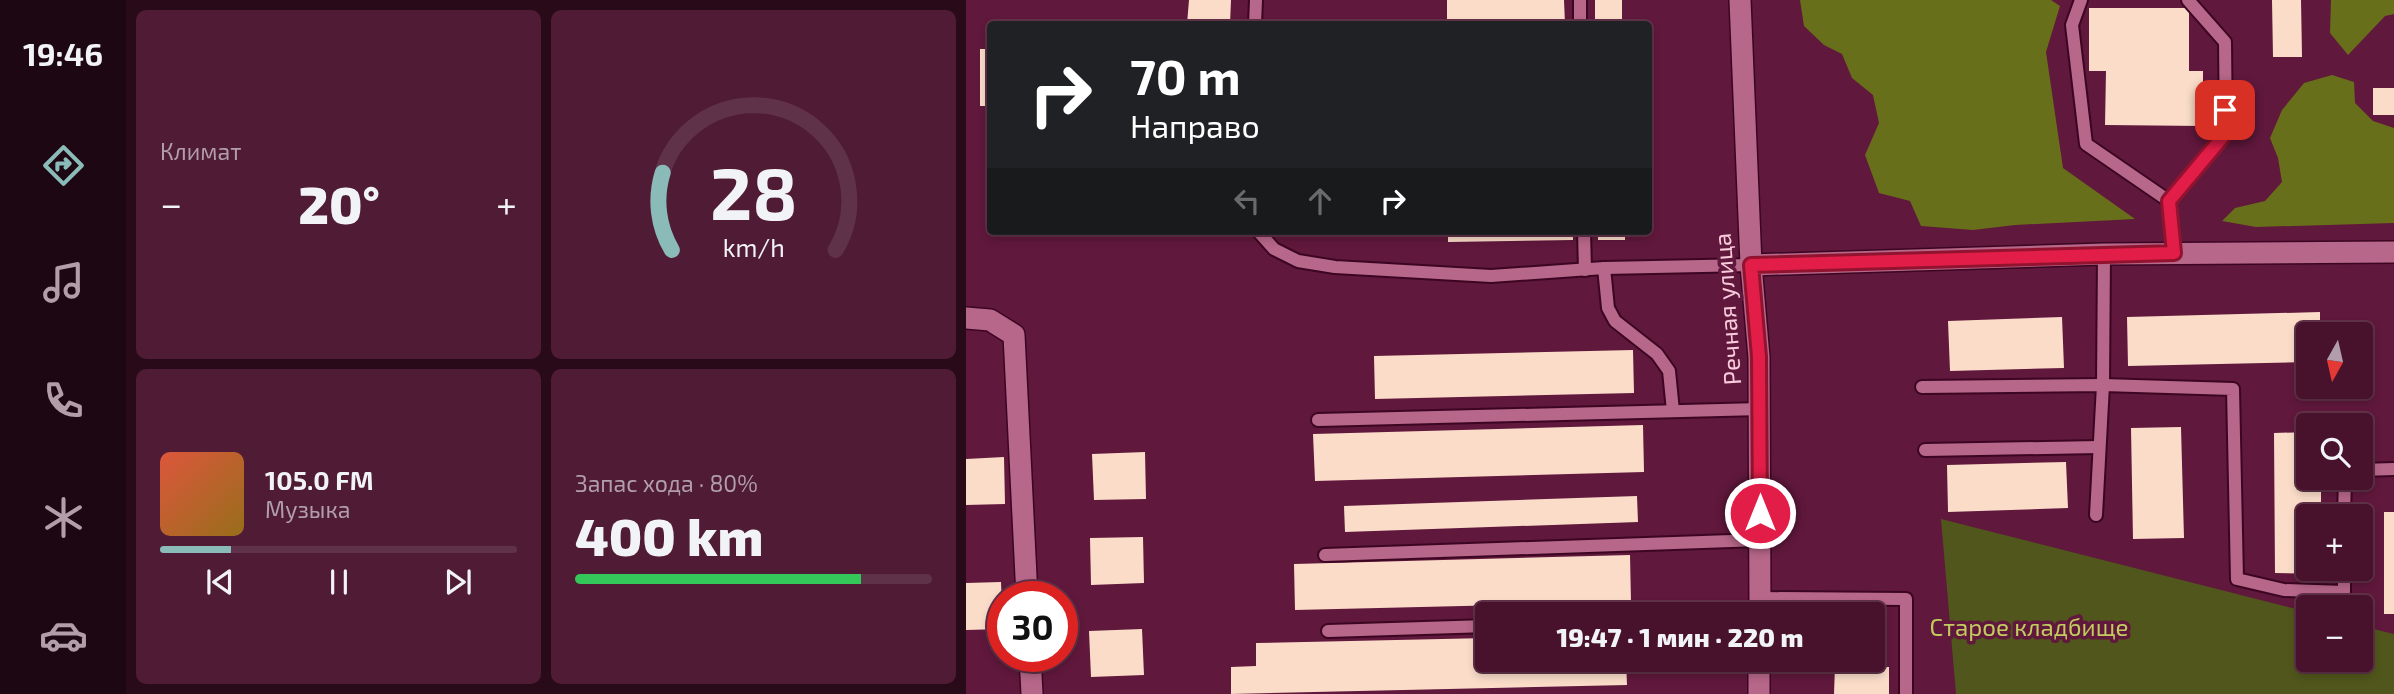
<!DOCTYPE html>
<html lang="ru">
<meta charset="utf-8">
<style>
:root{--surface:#48122d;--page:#4f1b35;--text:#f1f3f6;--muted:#b19eaa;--line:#603249;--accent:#8bbbb9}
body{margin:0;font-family:"Exo 2",sans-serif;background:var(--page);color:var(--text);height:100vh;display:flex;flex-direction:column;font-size:26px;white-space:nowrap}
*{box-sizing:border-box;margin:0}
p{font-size:23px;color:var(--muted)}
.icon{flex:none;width:38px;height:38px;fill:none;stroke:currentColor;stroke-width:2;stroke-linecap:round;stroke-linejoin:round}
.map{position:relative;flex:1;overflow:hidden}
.panel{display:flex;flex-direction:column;gap:10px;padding:10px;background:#280a19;width:840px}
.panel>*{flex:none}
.guide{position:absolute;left:21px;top:21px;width:665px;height:214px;border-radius:7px;box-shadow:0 4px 10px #0003,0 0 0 2px var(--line);background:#202124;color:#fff;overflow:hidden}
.needle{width:46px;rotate:188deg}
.fabs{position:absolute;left:1330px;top:322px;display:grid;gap:14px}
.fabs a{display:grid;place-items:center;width:77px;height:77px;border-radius:7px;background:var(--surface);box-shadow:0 4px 10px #0003,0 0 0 2px var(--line);font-size:35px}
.speed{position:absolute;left:21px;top:581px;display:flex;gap:14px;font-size:35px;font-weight:700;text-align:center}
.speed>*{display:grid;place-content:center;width:91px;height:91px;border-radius:50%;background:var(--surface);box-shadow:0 4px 10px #0003,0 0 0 2px var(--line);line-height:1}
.speed .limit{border:10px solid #d22;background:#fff;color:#111}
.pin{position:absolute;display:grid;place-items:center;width:60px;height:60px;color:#fff;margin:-30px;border-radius:14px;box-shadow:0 4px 10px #0006}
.me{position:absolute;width:77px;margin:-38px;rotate:0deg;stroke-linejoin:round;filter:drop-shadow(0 0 5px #0008)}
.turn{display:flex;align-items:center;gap:24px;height:147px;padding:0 28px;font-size:32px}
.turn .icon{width:91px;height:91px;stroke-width:2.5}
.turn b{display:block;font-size:49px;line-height:60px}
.lanes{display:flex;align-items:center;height:66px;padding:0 28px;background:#0003;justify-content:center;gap:35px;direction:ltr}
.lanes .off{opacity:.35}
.big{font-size:52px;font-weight:800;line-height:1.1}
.panel .tile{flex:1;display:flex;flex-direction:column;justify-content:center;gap:10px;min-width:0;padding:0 24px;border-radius:10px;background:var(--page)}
.panel .dial{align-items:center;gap:0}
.dial svg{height:182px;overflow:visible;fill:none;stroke:var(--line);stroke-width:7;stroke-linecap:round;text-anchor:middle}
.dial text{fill:var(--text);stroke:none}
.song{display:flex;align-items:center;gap:21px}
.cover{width:84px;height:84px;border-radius:10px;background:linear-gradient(135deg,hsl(10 70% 55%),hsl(40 70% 35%))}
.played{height:7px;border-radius:4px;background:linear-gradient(90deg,var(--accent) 20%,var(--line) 20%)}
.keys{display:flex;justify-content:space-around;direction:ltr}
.heat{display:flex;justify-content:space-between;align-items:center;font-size:38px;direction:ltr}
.charge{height:10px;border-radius:5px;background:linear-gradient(90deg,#34c759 80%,var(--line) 0)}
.panel .tiles{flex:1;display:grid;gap:10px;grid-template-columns:repeat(2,1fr)}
.trip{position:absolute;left:509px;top:602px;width:410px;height:70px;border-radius:7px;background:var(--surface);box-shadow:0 4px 10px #0003,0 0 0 2px var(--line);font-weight:800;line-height:70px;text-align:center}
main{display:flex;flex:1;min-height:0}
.tabs{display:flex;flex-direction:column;width:126px;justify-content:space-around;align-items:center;background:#1d0712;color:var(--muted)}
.tabs .icon{width:49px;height:49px}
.tabs .on{color:var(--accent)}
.tabs b{font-size:32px;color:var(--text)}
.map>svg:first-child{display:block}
</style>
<main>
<nav class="tabs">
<b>19:46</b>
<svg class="icon on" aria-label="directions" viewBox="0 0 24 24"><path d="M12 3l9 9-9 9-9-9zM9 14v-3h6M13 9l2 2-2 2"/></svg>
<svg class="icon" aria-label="music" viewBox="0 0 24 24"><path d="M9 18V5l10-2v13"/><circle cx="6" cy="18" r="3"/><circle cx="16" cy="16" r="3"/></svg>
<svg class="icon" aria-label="phone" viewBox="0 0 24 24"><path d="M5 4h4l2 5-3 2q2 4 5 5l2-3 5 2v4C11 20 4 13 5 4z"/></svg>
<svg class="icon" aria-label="climate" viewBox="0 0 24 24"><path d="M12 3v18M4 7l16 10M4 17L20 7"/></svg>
<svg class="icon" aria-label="car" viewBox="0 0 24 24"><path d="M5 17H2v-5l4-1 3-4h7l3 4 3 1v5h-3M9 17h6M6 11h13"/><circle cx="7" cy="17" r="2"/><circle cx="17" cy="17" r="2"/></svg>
</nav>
<section class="panel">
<div class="tiles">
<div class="tile"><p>Климат</p>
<div class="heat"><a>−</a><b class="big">20°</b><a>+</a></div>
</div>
<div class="tile dial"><svg viewBox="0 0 100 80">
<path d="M14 69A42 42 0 1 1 86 69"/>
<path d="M14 69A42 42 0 0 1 10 35" stroke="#8bbbb9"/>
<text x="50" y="56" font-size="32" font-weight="700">28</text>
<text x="50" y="72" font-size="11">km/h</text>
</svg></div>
<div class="tile">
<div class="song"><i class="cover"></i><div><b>105.0 FM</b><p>Музыка</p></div></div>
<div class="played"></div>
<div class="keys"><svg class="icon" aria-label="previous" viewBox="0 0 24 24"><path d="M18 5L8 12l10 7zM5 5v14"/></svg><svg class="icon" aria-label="pause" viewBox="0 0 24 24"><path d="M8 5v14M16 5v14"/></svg><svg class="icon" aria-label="next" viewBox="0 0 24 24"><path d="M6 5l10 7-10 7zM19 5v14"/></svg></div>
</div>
<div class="tile"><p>Запас хода · 80%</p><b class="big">400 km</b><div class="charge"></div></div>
</div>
</section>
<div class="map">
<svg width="1428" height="694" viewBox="0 0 1428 694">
<rect width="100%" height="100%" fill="#60183c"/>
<path fill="#51561c" d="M975,519l367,93v48h53v-34l33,8v60h-438z"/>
<g fill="#686f1a">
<path d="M834,0h251l9,6 -14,46 17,116 72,51 -120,6 -42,5 -52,-4 -11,-25 -31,-8 -14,-38 14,-32 -6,-28 -21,-17 -10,-24 -18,-9 -20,-19z"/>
<path d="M1365,0h63v14l-9,2 -37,39 -18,-22z"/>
<path d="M1366,75l22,7 1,21 18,18 21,7v95l-138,4 -34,-6 13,-13 30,-7 17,-19 -4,-24 -8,-20 12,-28 22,-27z"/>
</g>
<g fill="#fadcc9">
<path d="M223,0h42l-1,24h-43z"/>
<path d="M481,0h117l1,24h-118z"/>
<rect x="629" y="0" width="27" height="24"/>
<path d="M1306,0h29l1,57h-29z"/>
<path d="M1123,8h100v63h14v55l-98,-1 1,-54h-17z"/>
<rect x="14" y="49" width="10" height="57"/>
<rect x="1407" y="88" width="21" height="27"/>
<path d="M482,231h125v9l-125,2z"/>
<rect x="632" y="231" width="27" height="9"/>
<path d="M1354,312v22h-12v28l-180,4 -1,-49z"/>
<path d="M1096,317l2,51 -114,3 -2,-50z"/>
<path d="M667,350l1,43 -259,6 -1,-43z"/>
<path d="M677,425l1,47 -329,9 -2,-47z"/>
<path d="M1215,427l3,111 -51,1 -2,-111z"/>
<path d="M1342,432v46h13v38h-13v53h14l1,5 -48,-1 -1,-140z"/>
<path d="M179,452l1,47 -52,1 -2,-46z"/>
<path d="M38,457l1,47 -39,1v-46z"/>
<path d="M1100,462l2,46 -120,4 -1,-47z"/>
<path d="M671,496l1,26 -293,10 -1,-26z"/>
<rect x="1418" y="512" width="10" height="102"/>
<path d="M177,537l1,46 -53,2 -1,-47z"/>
<path d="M664,555l1,47 -336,8 -1,-46z"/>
<path d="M35,582l2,47 -37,1v-47z"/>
<path d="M176,629l2,46 -53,2 -2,-46z"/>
<path d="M522,638v22h138l1,25 -396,9v-27l25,-1v-23z"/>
<path d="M869,666l54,1v27h-55z"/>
</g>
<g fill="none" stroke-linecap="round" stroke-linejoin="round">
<defs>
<g id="lane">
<path d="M614,0v24"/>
<path d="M1115,0l-9,25 14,119 83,57"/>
<path d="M289,24l1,-24"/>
<path d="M292,231l16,18 24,12 37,6 156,9 113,-8 147,-3"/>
<path d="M618,231l1,39"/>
<path d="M1208,253l-5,-52 57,-68 -1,-91 -37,-42"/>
<path d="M638,268l4,40 7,13 42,33 12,17 4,40"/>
<path d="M956,387l181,-2 130,4 4,190 47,11 60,2v-23"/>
<path d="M352,420l443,-11"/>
<path d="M959,450l174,-3"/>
<path d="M1395,470l33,-1"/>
<path d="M1130,515l7,-130 1,-131"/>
<path d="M1378,516l1,-38"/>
<path d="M359,555l435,-15"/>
<path d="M794,598l146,1v95"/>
<path d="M362,631l160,-5"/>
</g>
<g id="street">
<path d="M774,0l11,265 8,92 1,257"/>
<path d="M785,265l353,-11 290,-2"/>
<path d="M0,318l24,2 24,15 13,262"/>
<path d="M64,656l2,38"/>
<path d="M793,694v-34"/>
</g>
</defs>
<use href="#lane" stroke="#3c0622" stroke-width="16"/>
<use href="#street" stroke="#3c0622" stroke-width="24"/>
<use href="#lane" stroke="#b76789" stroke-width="12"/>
<use href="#street" stroke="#b76789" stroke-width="21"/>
</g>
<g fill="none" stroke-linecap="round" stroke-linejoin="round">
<defs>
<path id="route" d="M794,513l-1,-156 -8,-92 423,-12 -5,-52 57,-68 -1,-23"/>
</defs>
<use href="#route" stroke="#92132f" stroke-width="18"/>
<use href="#route" stroke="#e11d48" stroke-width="12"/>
</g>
<g text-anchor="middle" stroke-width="7" stroke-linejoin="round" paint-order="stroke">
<g font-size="24" fill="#f9ccdd" stroke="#60183c">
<text transform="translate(762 309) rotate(-94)" y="8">Речная улица</text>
</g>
<g font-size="24" fill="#c2cc5e" stroke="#60183c">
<text x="1063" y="636">Старое кладбище</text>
</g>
</g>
</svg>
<div class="fabs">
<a><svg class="needle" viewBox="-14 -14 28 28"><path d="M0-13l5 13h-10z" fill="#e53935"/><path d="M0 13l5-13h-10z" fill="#b19eaa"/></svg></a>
<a><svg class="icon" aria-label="search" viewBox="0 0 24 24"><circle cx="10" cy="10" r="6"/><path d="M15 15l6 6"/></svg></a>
<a>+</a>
<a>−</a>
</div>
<div class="speed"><div class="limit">30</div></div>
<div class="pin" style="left:1259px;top:110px;background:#d93025"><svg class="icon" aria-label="arrive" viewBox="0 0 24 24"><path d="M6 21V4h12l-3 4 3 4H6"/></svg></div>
<svg class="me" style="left:794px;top:513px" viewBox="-20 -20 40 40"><circle r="17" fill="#e11d48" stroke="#fff" stroke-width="3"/><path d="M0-11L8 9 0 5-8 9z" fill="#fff"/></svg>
<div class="trip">19:47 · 1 мин · 220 m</div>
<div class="guide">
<div class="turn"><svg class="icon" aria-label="right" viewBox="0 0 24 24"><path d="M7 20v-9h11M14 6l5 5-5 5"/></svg><div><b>70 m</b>Направо</div></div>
<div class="lanes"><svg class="icon off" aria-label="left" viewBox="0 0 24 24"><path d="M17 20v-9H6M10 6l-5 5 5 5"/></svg><svg class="icon off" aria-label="ahead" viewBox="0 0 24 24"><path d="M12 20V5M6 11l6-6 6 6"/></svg><svg class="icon" aria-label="right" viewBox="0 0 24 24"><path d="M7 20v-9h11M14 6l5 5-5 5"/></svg></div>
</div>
</div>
</main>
